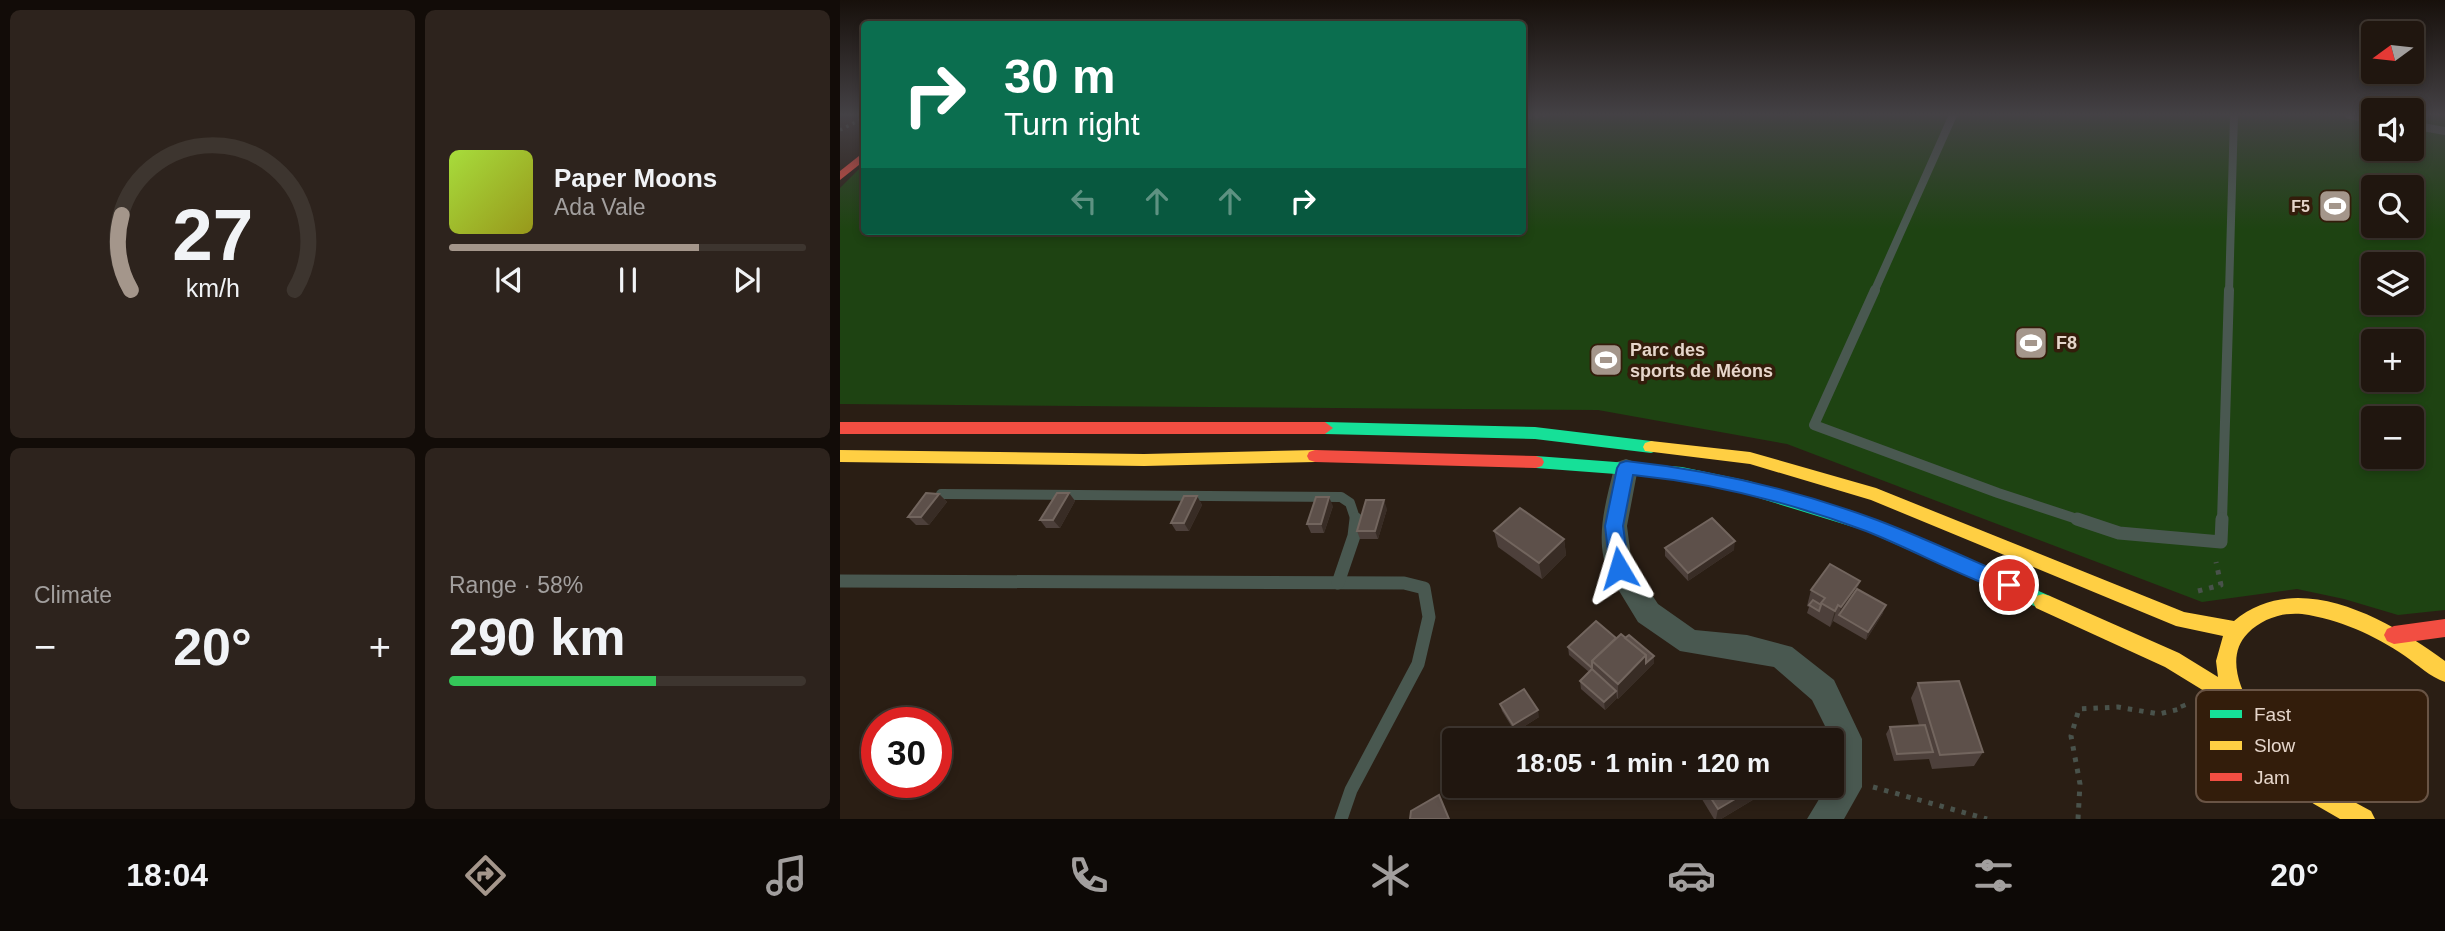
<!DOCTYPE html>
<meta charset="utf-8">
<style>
:root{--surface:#20160f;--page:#2d231d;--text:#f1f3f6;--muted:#a29f9e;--line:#3d352f;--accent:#a4968b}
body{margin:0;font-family:Arial,sans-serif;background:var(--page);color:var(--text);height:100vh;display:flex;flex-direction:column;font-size:26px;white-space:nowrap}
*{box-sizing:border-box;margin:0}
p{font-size:23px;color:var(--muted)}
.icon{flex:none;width:38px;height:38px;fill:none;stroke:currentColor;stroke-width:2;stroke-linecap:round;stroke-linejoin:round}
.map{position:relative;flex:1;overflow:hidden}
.sheet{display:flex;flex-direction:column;gap:10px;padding:10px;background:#120c08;width:840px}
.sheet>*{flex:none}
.top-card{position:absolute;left:21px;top:21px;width:665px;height:214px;border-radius:7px;box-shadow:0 4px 10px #0003,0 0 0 2px var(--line);background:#0b6e4f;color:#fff;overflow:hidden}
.needle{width:46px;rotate:255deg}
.fabs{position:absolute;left:1521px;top:21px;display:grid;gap:14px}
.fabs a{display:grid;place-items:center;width:63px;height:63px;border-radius:7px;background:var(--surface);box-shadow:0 4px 10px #0003,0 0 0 2px var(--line);font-size:35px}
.speed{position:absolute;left:21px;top:707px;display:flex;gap:14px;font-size:35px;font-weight:700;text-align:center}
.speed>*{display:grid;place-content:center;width:91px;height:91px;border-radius:50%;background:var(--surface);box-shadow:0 4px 10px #0003,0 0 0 2px var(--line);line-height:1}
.speed .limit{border:10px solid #d22;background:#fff;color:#111}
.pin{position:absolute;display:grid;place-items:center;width:60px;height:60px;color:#fff;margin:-30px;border:4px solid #fff;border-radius:50%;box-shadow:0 2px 7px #0007}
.me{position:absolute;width:77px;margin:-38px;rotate:353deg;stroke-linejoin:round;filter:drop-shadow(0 0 5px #0008)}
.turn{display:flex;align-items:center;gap:24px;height:147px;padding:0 28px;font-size:32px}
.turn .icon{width:91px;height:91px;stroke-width:2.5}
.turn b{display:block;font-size:49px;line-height:60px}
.lanes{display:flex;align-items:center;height:66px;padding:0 28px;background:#0003;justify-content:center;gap:35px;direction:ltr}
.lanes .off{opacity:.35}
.big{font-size:52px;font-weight:700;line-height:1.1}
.sheet .widget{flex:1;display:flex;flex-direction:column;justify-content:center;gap:10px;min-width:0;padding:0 24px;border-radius:10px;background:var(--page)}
.sheet .dial{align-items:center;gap:0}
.dial svg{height:182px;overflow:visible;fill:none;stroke:var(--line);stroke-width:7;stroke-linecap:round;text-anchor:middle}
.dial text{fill:var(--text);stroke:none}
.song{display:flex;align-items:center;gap:21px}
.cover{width:84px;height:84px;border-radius:10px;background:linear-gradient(135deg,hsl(80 70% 55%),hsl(60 70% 35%))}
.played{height:7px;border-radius:4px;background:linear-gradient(90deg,var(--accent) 70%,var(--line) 70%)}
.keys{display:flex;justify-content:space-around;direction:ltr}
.heat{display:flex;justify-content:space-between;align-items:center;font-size:38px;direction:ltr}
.charge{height:10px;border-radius:5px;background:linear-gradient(90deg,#34c759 58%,var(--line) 0)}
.sheet .tiles{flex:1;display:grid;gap:10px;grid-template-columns:repeat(2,1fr)}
.trip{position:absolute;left:602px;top:728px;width:402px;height:70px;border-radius:7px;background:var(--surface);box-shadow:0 4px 10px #0003,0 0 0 2px var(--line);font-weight:700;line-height:70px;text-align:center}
.menu{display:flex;height:112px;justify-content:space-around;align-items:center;background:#0d0906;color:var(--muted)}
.menu .icon{width:49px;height:49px}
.menu .current{color:var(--accent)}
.menu b{font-size:32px;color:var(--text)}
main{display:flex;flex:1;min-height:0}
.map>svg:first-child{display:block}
</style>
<main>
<section class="sheet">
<div class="tiles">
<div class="widget dial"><svg viewBox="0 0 100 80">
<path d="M14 69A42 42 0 1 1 86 69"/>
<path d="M14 69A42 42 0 0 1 10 36" stroke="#a4968b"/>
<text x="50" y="56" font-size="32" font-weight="700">27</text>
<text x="50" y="72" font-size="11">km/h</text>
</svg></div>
<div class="widget">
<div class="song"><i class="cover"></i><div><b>Paper Moons</b><p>Ada Vale</p></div></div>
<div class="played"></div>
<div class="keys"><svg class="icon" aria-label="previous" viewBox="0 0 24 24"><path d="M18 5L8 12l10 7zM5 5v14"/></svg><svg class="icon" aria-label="pause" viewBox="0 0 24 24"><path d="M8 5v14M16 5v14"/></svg><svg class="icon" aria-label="next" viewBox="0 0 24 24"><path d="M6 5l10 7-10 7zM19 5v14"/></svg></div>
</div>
<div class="widget"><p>Climate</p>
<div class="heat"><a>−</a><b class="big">20°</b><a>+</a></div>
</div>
<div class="widget"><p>Range · 58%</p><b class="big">290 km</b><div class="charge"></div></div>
</div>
</section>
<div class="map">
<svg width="1605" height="819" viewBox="0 0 1605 819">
<rect width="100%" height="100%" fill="#2a1e14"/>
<path fill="#1e4312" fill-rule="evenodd" d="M683,115h850v34h39v-34h33v495l-47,5 -54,-16 -47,-10 -95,13 -415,-158 -189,-34 -758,-6v-216l24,-24v67h658zM1533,187h39v39h-39zM1533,264h39v39h-39zM1533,341h39v39h-39zM1533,418h39v39h-39z"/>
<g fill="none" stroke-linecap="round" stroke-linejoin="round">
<g stroke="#49524b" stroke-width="3.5" stroke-dasharray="2.5 4.5" stroke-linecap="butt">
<path d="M682,118l28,-3"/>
<path d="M0,130l24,-12"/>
</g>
<g stroke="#49524b" stroke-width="5" stroke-dasharray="4.5 7" stroke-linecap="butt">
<path d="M1358,591l23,-6 -5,-23"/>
<path d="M1033,787l114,32"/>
<path d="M1238,819l2,-35 -9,-48 8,-27 39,-2 41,7 25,-6 -2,-5"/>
</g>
<g stroke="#495850" stroke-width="8">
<path d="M1509,115l24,4"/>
<path d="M1572,125l33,6"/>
<path d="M1034,292l79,-177"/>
<path d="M1389,292l5,-177"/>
</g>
<g stroke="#495850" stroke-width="10">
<path d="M1035,290l-61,135 184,68 85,28"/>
<path d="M101,494l400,3 9,6 6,18"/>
<path d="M1382,521l7,-231"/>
</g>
<g stroke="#495850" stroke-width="13">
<path d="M1237,519l42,14 102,9 1,-23"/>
<path d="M0,581l564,2 20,5 5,29 -11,47 -67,126 -10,29"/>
<path d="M498,583l16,-47 2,-17"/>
</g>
<path fill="#495850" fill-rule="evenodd" d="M786,459l9,3 3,6 -11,58 5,39 26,39 37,26 52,5 45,12 42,33 28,59v48l-18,32h-37l20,-33h5v-46l-20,-40 -38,-33 -94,-16 -42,-29 -28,-46c-17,-34 -4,-74 4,-108l3,-6z"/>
<g fill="#16e098" fill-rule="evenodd">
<path d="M485,422l210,5 116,14 6,2 2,4 -2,4 -6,2 -116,-14 -210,-5 -8,-6z"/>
<path d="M696,456l146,11 67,14 128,39 173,76 3,6 -3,6 -7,2 -177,-79 -117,-36 -67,-16 -146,-11 -6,-2 -2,-4 2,-4z"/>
</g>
<g fill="#ffcf43" fill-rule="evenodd">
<path d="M811,441l99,11 126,36 308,124 50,9c64,-54 155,-1 211,40v21c-15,-5 -27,-17 -40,-26 -31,-21 -66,-37 -103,-42 -20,-2 -40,5 -54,19 -39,39 29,115 59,139 19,16 42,27 64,39l4,8h-35l-26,-15 -23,-16 -27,-26 -26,-36 -11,-21 -62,-38 -129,-59 -3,-6 3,-6 7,-2 7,2 129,57 39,24 -2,-16 7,-25 -47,-10 -305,-126 -121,-36 -105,-13 -2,-4 2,-4z"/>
<path d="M0,450l304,4 171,-4 6,2 2,4 -2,4 -6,2 -171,4 -304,-4z"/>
</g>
<g fill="#f24e42" fill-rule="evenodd">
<path d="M24,152v9l-24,19v-9z"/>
<path d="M0,422h485l8,6 -8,6h-485z"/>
<path d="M475,450l221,6 6,2 2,4 -2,4 -6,2 -221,-6 -6,-2 -2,-4 2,-4z"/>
<path d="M1605,619v18l-51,7 -7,-3 -3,-6 3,-6 7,-3z"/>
</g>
</g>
<g fill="#4d403b">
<path d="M229,493l6,8 -15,27h-14l-6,-8z"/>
<path d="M99,494l8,8 -18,23h-13l-8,-8z"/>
<path d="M357,496l5,9 -13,26h-13l-5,-8z"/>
<path d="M493,506l-9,27h-13l-4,-9z"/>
<path d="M547,509l-9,30h-18l-3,-8z"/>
<path d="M654,531l70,8 2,16 -24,24 -44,-32z"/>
<path d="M825,548l69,2 -46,31 -23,-25z"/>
<path d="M1020,581l-3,8 26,24 -17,27 -33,-19 -3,6 -23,-14 2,-6 -2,-1 4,-16z"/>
<path d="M776,638h9l29,18v7l-36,36 -1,-1 -12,12 -24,-21 -1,-8 9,-9 -20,-17 -1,-8z"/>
<path d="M1078,683l65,69 -9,14 -42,3 -3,-10 -35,2 -8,-27 4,-7 29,-2 -8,-27z"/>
<path d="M660,704l39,13 -24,15 -13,-21z"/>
<path d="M854,786h82l-55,33h-7z"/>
</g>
<g fill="#382c25">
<path d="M229,493l6,8 -15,27 -7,-8z"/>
<path d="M99,494l8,8 -18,23 -8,-8z"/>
<path d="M357,496l5,9 -13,26 -5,-8z"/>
<path d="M489,497l4,9 -9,27 -3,-9z"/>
<path d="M544,500l3,9 -9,30 -3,-8z"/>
<path d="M724,539l2,16 -24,24 -3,-16z"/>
<path d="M895,541l-1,9 -46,31v-8z"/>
<path d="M1020,581l-5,16 -16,18 2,-8z"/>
<path d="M998,605l-5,16 -3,6 5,-16z"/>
<path d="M1046,605l-3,8 -17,27 2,-8z"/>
<path d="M806,655v16l-28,28v-15z"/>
<path d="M814,656v7l-8,8v-8z"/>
<path d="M776,691l1,7 -12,12 -1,-8z"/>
<path d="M698,710l1,7 -24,15 -2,-7z"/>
<path d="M917,786h19l-55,33h-5l2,-10z"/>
</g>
<g fill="#5d504a" stroke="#72655e" stroke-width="2">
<path d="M86,493l13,1 -18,23h-13z"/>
<path d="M217,493h12l-16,27h-13z"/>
<path d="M344,496h13l-13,27h-13z"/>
<path d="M476,497h13l-8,27h-14z"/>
<path d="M526,500h18l-9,31h-18z"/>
<path d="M680,508l44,31 -25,24 -45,-32z"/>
<path d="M872,518l23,23 -47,32 -23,-25z"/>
<path d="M990,564l30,17 -19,26 -3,-2 -3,6 -14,-8 4,-5 -14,-8z"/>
<path d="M1017,589l29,16 -18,27 -29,-17z"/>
<path d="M973,600l8,5 -2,6 -10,-6z"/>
<path d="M756,621l20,17 -24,23v7l-24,-21z"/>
<path d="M781,634l25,21 -28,29 -26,-23z"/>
<path d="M789,635l25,21 -8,7v-8l-21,-17z"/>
<path d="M752,669l24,22 -12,11 -24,-21z"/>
<path d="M1119,681l24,71 -43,3 -22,-72z"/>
<path d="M684,689l14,21 -25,15 -13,-21z"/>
<path d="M1085,725l8,27 -36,2 -7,-27z"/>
<path d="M916,732l6,8h-20z"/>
<path d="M863,786h54l-39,23z"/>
<path d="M599,795l10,24h-39l1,-8z"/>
</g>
<linearGradient id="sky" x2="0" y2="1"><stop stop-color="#17100b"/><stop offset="0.5" stop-color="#444145"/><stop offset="1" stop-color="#444145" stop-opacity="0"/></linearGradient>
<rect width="1605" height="229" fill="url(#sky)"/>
<path fill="#1a73e8" stroke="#114b97" stroke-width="2" d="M786,461c85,9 170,29 251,59 47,18 92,39 138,59l3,6 -3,6 -6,2c-49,-17 -95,-43 -143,-62 -74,-28 -154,-48 -233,-56l-10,51 6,42 -3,5 -7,3 -6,-3 -3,-5 -5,-42 12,-58 3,-5z"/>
<defs>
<symbol id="stadium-square" viewBox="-11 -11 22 22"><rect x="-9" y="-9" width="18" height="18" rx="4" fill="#a4968b" stroke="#331d0b"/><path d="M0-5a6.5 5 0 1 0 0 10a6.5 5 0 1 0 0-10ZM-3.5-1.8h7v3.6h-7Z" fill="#fff"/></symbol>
</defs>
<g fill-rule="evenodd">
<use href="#stadium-square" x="1476" y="187" width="38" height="38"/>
<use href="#stadium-square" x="1172" y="324" width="38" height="38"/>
<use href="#stadium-square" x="747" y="341" width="38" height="38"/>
</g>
<g text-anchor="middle" stroke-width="7" stroke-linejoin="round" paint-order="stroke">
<g font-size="16" font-weight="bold" fill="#e6d6cb" stroke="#331d0b" text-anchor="end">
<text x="1470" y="212">F5</text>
</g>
<g font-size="18" font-weight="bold" fill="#e6d6cb" stroke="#331d0b" text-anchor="start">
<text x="1216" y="349">F8</text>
<text x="790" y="356">Parc des<tspan x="790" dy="21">sports de Méons</tspan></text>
</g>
</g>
<rect x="1356" y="690" width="232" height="112" rx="10" fill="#331d0b" stroke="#695445" stroke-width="2"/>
<rect x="1370" y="710" width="32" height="8" fill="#16e098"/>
<rect x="1370" y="741" width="32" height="9" fill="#ffcf43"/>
<rect x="1370" y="773" width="32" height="8" fill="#f24e42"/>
<g font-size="19" fill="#e6d6cb">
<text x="1414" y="721">Fast</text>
<text x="1414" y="752">Slow</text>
<text x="1414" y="784">Jam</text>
</g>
</svg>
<div class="fabs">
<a><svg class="needle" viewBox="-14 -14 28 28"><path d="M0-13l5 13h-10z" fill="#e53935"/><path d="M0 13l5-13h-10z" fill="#a29f9e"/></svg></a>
<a><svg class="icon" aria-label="sound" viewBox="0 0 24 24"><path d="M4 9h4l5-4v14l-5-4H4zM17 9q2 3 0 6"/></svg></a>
<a><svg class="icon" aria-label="search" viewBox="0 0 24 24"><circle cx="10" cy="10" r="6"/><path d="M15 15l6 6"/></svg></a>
<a><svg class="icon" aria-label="layers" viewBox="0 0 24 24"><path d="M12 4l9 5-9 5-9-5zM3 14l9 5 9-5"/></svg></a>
<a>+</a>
<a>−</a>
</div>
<div class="speed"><div class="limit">30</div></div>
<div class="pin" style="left:1169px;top:585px;background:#d93025"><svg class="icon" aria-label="arrive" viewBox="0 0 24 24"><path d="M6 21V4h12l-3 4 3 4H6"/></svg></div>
<svg class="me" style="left:779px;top:568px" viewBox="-20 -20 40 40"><path d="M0-17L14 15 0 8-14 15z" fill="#1a73e8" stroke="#fff" stroke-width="4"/></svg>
<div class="trip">18:05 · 1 min · 120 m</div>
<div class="top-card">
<div class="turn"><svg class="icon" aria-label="right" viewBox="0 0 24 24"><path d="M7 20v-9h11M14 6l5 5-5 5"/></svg><div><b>30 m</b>Turn right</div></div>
<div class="lanes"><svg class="icon off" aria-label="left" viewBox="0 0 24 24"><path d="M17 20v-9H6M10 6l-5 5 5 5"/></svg><svg class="icon off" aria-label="ahead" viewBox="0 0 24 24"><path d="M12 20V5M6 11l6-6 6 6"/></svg><svg class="icon off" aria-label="ahead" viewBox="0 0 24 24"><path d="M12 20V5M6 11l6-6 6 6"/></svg><svg class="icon" aria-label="right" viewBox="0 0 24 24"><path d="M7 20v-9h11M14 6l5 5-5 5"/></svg></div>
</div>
</div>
</main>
<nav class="menu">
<b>18:04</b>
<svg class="icon current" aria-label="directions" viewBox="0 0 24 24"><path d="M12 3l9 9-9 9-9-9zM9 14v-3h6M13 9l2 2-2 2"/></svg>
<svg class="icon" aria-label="music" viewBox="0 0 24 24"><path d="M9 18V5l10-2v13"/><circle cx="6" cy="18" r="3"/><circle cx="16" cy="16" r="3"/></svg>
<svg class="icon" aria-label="phone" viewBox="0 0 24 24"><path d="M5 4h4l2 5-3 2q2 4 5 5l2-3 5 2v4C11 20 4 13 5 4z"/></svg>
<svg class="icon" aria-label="climate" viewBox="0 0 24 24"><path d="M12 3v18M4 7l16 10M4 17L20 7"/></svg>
<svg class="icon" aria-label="car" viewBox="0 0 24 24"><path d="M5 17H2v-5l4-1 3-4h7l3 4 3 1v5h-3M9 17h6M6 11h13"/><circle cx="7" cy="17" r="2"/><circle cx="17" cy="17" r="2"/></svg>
<svg class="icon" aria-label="filters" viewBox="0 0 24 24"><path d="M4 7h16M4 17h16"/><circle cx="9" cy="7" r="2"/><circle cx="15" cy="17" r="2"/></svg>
<b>20°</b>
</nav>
